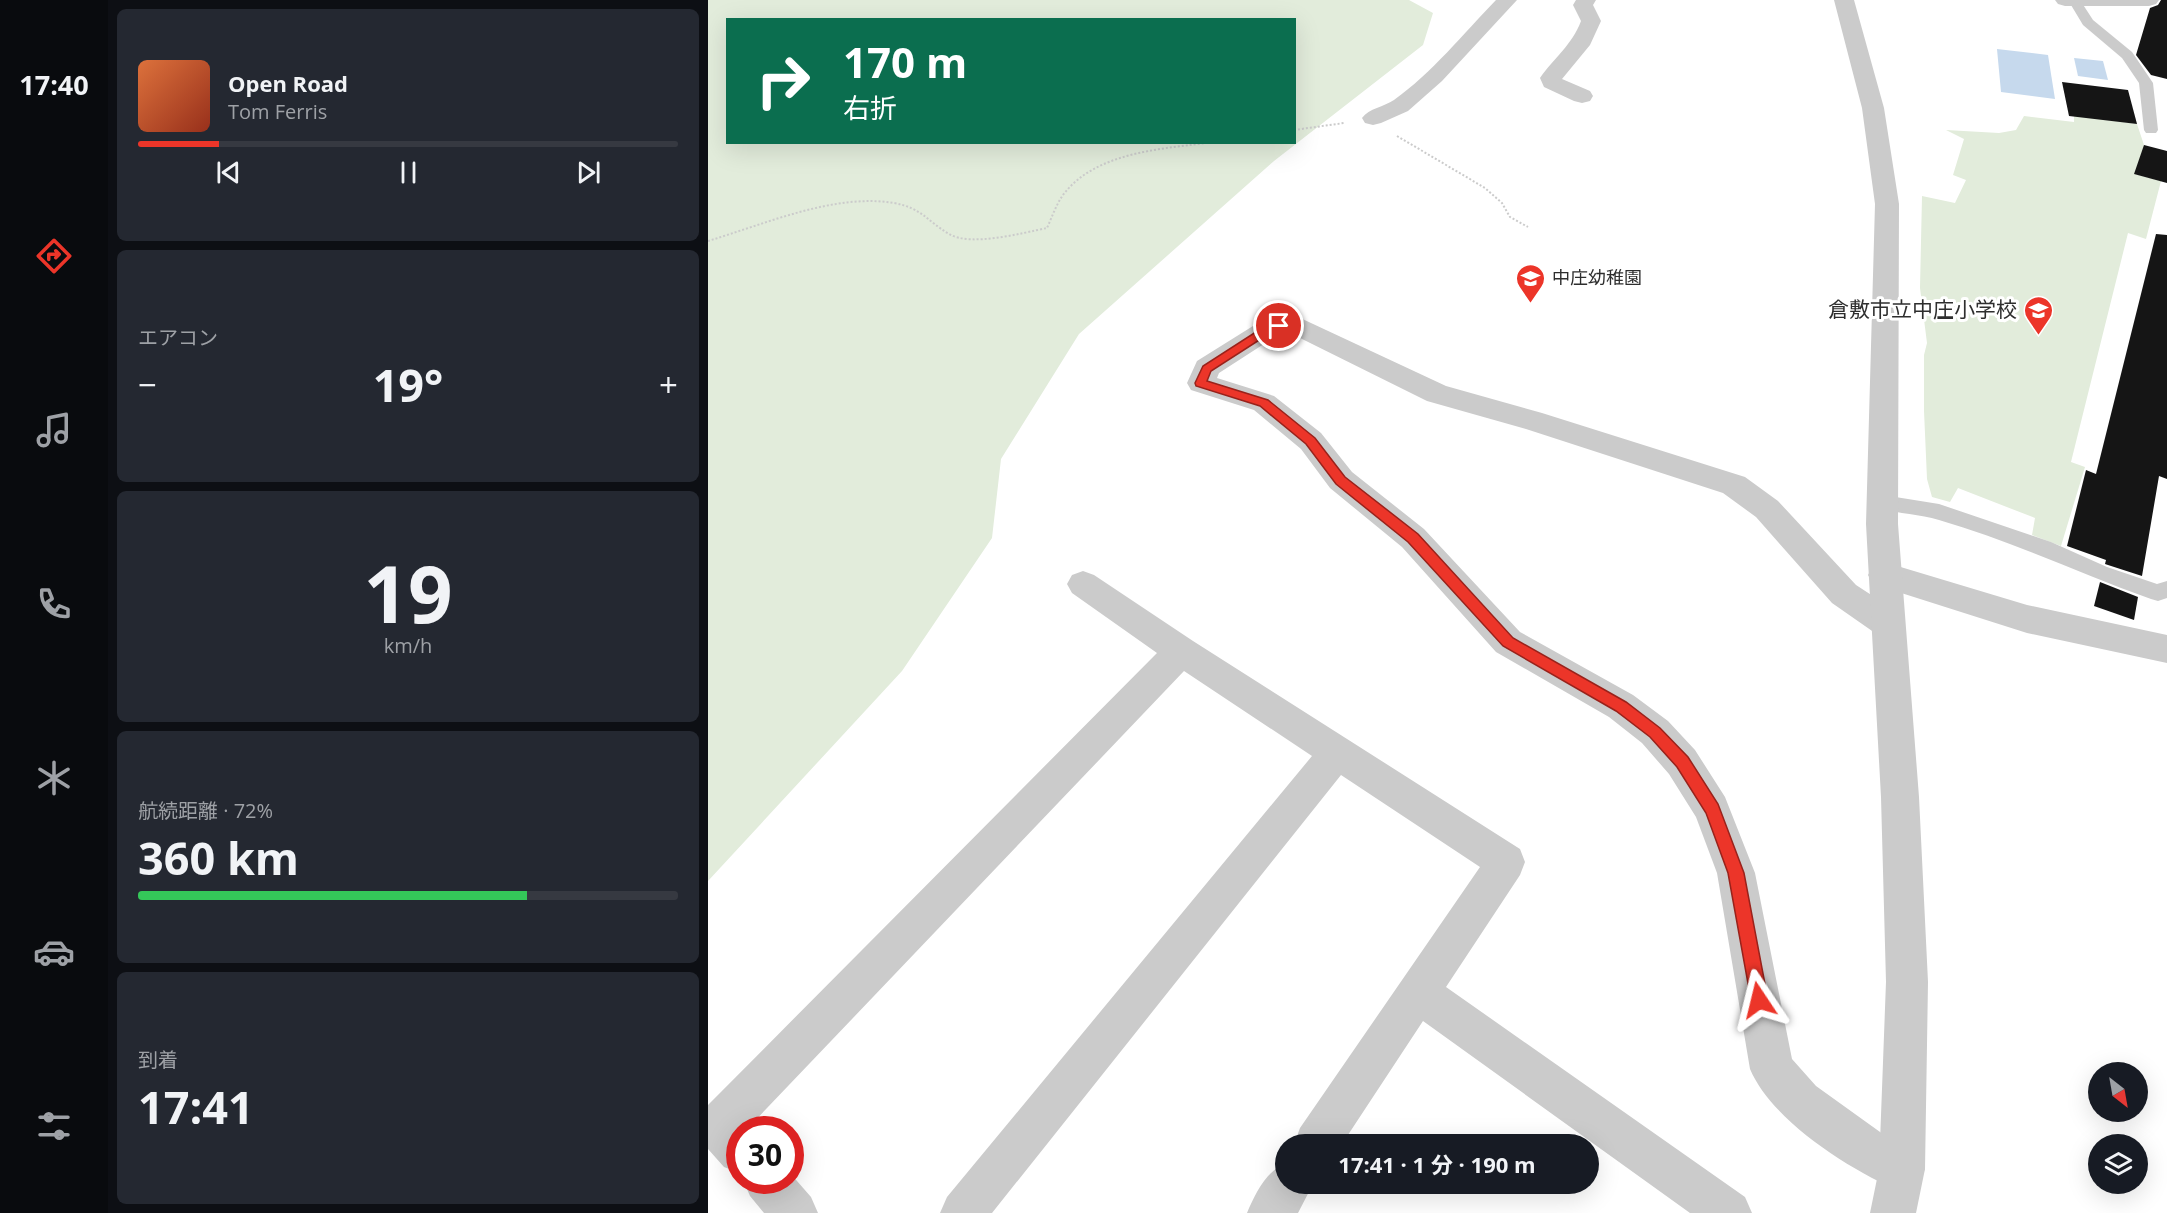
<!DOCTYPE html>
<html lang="ja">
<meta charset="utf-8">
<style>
:root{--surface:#171b24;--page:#242831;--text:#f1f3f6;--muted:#9ea1a6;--line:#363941;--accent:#ec3529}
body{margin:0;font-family:"Open Sans","Noto Sans JP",sans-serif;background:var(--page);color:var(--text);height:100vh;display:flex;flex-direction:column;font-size:22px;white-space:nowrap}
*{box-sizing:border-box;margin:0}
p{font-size:20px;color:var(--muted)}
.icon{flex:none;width:33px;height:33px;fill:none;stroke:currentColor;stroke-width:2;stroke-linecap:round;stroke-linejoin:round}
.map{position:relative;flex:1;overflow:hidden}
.sheet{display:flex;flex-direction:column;gap:9px;padding:9px;background:#0d0f14;width:600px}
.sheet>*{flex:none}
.banner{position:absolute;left:18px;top:18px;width:570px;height:126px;border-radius:0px;box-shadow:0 6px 24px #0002;background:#0b6e4f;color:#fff;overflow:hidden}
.needle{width:39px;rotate:149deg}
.fabs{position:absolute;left:1380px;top:1062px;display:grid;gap:12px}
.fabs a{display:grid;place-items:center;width:60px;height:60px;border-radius:50%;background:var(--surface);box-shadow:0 6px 24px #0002;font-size:30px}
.speed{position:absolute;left:18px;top:1116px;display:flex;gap:12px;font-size:30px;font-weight:700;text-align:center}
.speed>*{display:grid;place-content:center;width:78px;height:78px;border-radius:50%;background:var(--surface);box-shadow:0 6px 24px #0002;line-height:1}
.speed .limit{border:9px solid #d22;background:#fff;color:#111}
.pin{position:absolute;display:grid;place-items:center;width:51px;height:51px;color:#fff;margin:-26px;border:3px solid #fff;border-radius:50%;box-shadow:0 2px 6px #0007}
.me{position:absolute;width:66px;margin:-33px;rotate:350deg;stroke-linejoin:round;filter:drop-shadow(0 0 4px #0008)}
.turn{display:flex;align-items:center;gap:21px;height:126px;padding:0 18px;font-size:27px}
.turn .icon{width:78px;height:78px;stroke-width:2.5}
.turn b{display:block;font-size:42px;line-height:51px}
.big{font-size:45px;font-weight:700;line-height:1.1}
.sheet .widget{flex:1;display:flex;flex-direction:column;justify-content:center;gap:9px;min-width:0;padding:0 21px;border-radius:9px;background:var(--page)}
.sheet .dial{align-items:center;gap:0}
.dial b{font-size:78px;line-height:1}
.song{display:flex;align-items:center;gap:18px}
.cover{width:72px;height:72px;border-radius:9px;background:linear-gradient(135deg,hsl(20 70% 55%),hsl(10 70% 35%))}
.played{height:6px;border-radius:3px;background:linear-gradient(90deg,var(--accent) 15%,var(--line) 15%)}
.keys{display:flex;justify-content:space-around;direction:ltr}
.heat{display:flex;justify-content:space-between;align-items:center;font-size:33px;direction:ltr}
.charge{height:9px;border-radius:4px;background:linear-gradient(90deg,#34c759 72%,var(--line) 0)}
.trip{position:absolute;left:567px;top:1134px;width:324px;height:60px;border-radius:30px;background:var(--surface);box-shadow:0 6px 24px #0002;font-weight:700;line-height:60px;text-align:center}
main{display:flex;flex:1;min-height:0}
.dock{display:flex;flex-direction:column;width:108px;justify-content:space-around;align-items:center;background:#090b0e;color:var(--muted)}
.dock .icon{width:42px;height:42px}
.dock .current{color:var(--accent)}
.dock b{font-size:27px;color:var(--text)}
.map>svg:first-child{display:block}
</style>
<main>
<nav class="dock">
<b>17:40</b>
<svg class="icon current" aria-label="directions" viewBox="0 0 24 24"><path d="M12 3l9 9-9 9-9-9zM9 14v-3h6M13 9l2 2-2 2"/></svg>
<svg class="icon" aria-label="music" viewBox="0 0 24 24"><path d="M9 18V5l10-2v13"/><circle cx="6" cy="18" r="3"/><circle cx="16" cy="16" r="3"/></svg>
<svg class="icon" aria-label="phone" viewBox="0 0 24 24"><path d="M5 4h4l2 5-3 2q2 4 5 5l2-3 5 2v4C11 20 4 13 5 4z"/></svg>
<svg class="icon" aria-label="climate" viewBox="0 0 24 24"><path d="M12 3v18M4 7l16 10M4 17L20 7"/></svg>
<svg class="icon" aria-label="car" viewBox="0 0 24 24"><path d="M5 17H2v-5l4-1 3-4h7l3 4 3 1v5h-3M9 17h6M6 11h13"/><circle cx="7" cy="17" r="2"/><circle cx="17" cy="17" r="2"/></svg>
<svg class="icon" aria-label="filters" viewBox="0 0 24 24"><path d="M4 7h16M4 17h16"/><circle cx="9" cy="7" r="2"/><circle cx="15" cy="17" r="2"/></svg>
</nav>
<section class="sheet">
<div class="widget">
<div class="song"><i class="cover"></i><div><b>Open Road</b><p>Tom Ferris</p></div></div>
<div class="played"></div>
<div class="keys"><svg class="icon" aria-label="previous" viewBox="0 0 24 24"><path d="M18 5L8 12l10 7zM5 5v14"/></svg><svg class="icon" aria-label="pause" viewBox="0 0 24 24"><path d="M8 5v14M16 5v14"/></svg><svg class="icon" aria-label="next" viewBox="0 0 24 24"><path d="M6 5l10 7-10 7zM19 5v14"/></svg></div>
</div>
<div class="widget"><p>エアコン</p>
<div class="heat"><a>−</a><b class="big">19°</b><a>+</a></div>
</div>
<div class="widget dial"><b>19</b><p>km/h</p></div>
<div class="widget"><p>航続距離 · 72%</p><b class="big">360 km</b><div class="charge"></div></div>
<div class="widget"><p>到着</p><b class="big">17:41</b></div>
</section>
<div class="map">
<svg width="1459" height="1213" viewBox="0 0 1459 1213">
<rect width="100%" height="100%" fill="#fff"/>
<g fill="#e2ecdb" fill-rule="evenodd">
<path d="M0,0h701l24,13 -10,32 -149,116 -195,173 -78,125 -9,79 -90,133 -194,210zM20,20h566v122h-566z"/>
<path d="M1366,115l63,9 7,21 -9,29 26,7 -15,58 -18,-6 -57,229 14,5 -24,79 -29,-11 3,-17 -77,-30 -8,14 -18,-5 -5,-18 -3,-68v-56l3,-12 -7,-55 2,-92 33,7 11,-23 -13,-5 11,-36 -18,-9 53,3 17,-3 8,-14 50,6z"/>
</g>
<g fill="#c6d9ed">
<path d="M1289,49l51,6 7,44 -54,-7z"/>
<path d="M1366,58l29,3 5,19 -30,-4z"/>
</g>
<g fill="#151515">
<path d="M1453,0h6v79l-16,-4 -15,-20 14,-47 8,-3z"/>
<path d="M1354,82l66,8 9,34 -68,-8z"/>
<path d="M1436,145l23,6v32l-33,-9z"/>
<path d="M1448,234l11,1v244l-8,-3 -17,100 -34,-11 -3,-1 1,-4 -39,-14 19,-76 10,4z"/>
<path d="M1392,582l38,15 -4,23 -40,-14z"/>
</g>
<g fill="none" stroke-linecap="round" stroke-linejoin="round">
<g stroke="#cbcbcb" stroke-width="2" stroke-dasharray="2 2" stroke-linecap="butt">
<path d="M586,130l50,-7"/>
<path d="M689,136l88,52 17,15 8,14 18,10"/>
<path d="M0,241c57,-17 127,-48 186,-38 28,5 33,18 55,31 22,13 73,-1 98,-6 5,-11 9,-23 16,-33 33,-44 101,-46 150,-53"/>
</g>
<g fill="#cbcbcb" fill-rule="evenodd">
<path d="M1360,0h12l13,20 39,32 21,31 5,47 -2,3h-10l-2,-3 -5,-47 -17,-25 -39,-33z"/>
<path d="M1175,495l56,9 112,38 56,25 50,17 10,-3v17l-9,3 -7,-2c-71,-25 -139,-58 -212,-79 -20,-6 -42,-6 -63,-13l-3,-5 3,-5z"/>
</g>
<g fill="#cbcbcb" fill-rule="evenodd">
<path d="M788,0h21l-75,81 -34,30 -27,12 -8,2 -8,-2 -3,-5c7,-10 22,-11 32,-18 38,-27 69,-66 102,-100z"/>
<path d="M868,0h20l-3,5 8,16 -11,24 -28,34 28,12 3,5 -3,5 -8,2 -8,-2 -30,-14 -4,-9c14,-20 32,-33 41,-57l-8,-16z"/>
<path d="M588,316l150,70 96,27 203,64 33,24 78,84 43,28 5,10 -5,10 -12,4 -12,-4 -43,-30 -76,-86 -33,-24 -197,-64 -99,-28 -135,-67 -19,4 -54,35 -2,5 57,18 47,37 31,39 72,57 96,103 113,63 35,26 27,29 30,47 30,76 37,186 24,27 71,51 31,16 7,16 -7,16 -16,7c-51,-21 -130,-71 -152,-123l-33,-196 -21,-56 -27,-43 -27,-31 -33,-26 -113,-65 -94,-105 -72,-59 -29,-39 -47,-39 -63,-20 -4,-7 10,-22 56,-35 26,-9z"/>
<path d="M1176,562l143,43 140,30v28l-140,-30 -154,-49 -5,-9 5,-9z"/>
<path d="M375,571l11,4 99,66 327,208 5,13 -5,13 -74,112 299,210 7,16h-62l-267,-192 -81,123h-48l6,-16 180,-261 -139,-92 -349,438h-52l7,-16 365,-441 -128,-85 -435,456 2,3h-11v43l-16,-6 -16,-18v-44l449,-452 -85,-60 -5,-9 5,-9z"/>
<path d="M578,1163v21h27l-15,29h-51c8,-19 19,-42 39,-50z"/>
<path d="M82,1173l21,24 7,16h-54l-14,-17 -7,-16h47z"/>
</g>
<g fill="#cbcbcb" fill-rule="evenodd">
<path d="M1126,0h20l30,108 15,96 -1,320 21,273 9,185 -3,187 -9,44h-46l9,-44 7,-187 -5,-185 -15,-273 9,-320 -13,-96z"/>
<path d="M1347,0h104l-3,4 -7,2h-84l-7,-2z"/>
</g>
</g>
<path fill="#ec3529" stroke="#99221b" stroke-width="1.5" d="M571,323l6,3 -18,9 -56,36 -4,10 61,19 47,38 30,39 73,57 95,104 113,64 34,26 28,29 30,47 26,69 24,127 -3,6 -6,3 -6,-3 -2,-6 -23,-127 -22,-60 -29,-46 -27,-30 -34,-26 -113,-65 -95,-104 -72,-58 -30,-40 -46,-38 -64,-20 -1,-3 8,-17 56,-36z"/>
<defs>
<symbol id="school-pin" viewBox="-11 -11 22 30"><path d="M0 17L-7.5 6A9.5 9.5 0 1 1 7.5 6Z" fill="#ec3529" stroke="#fff"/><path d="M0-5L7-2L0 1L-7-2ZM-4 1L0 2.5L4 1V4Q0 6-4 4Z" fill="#fff"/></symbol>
</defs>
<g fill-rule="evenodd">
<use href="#school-pin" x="806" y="262" width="33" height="45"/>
<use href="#school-pin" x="1314" y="294" width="33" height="45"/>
</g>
<g text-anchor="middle" stroke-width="6" stroke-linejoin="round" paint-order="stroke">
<g font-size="18" fill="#2e2e2e" stroke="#fff" text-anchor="start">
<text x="844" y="284">中庄幼稚園</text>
</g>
<g font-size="21" fill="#2e2e2e" stroke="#fff" text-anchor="end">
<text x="1309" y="317">倉敷市立中庄小学校</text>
</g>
</g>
</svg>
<div class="fabs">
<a><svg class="needle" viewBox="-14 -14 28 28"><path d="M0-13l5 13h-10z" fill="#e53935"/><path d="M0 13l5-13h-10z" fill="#9ea1a6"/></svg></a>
<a><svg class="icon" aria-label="layers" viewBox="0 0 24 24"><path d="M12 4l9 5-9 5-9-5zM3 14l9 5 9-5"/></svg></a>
</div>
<div class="speed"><div class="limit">30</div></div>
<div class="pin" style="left:571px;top:326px;background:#d93025"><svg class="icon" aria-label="arrive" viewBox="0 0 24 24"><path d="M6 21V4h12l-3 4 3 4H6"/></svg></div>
<svg class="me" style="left:1051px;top:1000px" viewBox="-20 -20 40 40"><path d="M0-17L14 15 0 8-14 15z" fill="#ec3529" stroke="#fff" stroke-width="4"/></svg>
<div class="trip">17:41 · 1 分 · 190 m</div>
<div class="banner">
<div class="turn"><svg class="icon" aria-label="right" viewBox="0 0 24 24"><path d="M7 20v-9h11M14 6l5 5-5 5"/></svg><div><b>170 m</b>右折</div></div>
</div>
</div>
</main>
